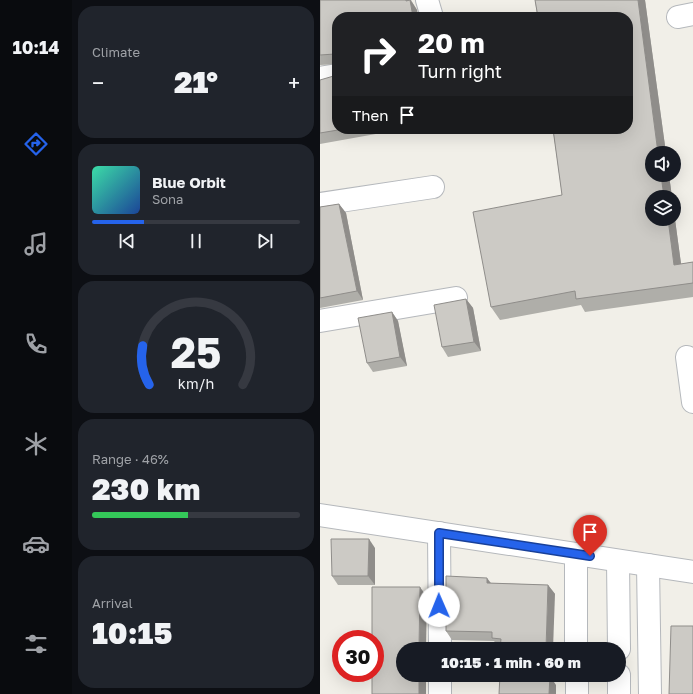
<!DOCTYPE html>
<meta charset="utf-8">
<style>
:root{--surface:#171b24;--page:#20242c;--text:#f1f3f6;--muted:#9ea1a6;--line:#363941;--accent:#2563eb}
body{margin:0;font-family:"Golos Text",sans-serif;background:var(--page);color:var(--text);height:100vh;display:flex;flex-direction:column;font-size:15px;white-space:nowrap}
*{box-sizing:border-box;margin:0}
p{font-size:13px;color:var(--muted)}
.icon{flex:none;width:22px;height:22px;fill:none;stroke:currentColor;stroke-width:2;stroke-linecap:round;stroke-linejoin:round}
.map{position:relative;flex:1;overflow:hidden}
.panel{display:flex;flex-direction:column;gap:6px;padding:6px;background:#0d0f14;width:248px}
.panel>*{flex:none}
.banner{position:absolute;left:12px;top:12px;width:301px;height:122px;border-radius:16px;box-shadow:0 4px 16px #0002;background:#202124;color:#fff;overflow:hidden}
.fabs{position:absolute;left:325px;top:146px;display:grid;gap:8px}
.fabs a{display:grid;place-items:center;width:36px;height:36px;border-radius:50%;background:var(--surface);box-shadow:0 4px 16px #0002;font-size:20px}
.speed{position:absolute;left:12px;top:630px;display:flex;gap:8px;font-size:20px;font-weight:700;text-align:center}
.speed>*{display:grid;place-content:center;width:52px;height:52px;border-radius:50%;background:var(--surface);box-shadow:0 4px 16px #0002;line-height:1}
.speed .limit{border:6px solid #d22;background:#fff;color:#111}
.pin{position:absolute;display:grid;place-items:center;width:34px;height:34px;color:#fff;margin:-41px -17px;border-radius:50% 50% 50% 0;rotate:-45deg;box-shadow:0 0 4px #0007}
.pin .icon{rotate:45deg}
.me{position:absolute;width:44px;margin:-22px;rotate:359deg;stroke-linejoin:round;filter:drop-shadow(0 0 3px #0008)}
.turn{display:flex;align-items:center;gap:14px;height:84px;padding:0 20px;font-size:18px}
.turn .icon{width:52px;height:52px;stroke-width:2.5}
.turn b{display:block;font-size:28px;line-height:34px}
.then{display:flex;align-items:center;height:38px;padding:0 20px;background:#0003;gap:8px;font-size:15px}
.big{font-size:30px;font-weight:800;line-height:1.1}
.panel .card{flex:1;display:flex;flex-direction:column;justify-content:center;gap:6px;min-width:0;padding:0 14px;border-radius:16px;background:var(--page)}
.panel .dial{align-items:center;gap:0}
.dial svg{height:104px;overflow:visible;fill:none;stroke:var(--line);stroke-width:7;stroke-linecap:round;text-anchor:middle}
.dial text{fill:var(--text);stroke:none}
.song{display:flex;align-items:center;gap:12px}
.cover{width:48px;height:48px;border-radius:6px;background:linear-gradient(135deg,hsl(160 70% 55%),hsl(220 70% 35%))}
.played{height:4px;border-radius:2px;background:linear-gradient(90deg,var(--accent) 25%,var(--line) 25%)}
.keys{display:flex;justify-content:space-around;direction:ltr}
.heat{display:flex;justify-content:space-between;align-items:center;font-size:22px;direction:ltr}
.charge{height:6px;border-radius:3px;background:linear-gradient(90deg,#34c759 46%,var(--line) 0)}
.trip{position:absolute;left:76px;top:642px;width:230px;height:40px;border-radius:20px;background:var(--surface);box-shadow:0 4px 16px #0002;font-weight:800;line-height:40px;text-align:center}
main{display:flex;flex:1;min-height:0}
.menu{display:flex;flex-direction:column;width:72px;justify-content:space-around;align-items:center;background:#090b0e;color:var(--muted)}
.menu .icon{width:28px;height:28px}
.menu .current{color:var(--accent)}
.menu b{font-size:18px;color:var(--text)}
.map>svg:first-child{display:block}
</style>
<main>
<nav class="menu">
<b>10:14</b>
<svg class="icon current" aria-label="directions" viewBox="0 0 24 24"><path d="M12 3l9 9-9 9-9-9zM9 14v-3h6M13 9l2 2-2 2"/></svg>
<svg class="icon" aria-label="music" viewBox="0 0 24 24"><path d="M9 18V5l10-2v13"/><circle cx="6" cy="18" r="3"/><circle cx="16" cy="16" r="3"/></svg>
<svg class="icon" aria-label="phone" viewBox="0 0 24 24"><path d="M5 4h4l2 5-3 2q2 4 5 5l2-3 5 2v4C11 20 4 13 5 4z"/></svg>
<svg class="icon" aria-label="climate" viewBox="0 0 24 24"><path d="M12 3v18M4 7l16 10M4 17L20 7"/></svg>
<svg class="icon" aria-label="car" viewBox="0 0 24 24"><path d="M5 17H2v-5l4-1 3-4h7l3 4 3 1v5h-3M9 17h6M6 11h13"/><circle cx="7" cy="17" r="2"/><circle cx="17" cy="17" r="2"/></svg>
<svg class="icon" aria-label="filters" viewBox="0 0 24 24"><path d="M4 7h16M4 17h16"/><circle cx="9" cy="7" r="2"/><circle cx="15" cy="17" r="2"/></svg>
</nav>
<section class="panel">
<div class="card"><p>Climate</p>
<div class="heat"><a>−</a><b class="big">21°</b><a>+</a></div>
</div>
<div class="card">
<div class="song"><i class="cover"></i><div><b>Blue Orbit</b><p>Sona</p></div></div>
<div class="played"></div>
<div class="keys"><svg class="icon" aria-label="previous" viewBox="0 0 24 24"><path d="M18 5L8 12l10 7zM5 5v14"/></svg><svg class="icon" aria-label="pause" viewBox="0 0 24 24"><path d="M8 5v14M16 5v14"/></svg><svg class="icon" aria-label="next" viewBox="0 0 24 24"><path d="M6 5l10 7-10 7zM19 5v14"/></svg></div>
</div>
<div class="card dial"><svg viewBox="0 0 100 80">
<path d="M14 69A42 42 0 1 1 86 69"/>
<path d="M14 69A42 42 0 0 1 9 39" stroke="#2563eb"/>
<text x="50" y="56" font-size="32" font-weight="700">25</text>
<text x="50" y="72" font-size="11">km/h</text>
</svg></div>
<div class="card"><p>Range · 46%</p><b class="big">230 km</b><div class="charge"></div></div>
<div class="card"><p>Arrival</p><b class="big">10:15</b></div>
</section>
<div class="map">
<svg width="373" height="694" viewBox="0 0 373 694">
<rect width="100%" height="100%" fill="#f1efe8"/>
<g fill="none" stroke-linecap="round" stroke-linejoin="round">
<defs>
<g id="minor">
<path d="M107,0l5,17"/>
<path d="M358,17l15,-3"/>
<path d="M0,78l17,-3"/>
<path d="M0,204l113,-17"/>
<path d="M0,321l136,-23"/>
<path d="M367,357l6,45"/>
<path d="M0,515l373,57"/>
<path d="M119,533l1,116"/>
<path d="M256,554v95"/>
<path d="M298,561l1,88"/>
<path d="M328,565l2,129"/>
<path d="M120,675v19"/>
<path d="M257,675v19"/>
<path d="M299,675v19"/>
</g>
</defs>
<use href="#minor" stroke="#b5b8bc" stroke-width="24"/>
<use href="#minor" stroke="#fff" stroke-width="22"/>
</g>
<g fill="#afaea9">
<path d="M0,0l92,2 5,8 1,7h-81v47l-17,1z"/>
<path d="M215,0h110l21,153 -14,22h17l12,89 12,-2v35l-108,15 -4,-7 -81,15 -9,-13 71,-112z"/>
<path d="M0,80l17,49h61v1l-78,14z"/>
<path d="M19,204l7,9 17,87 -43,8v-101z"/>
<path d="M146,299l7,9 8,43 -33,6 -6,-10z"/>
<path d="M72,312l6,9 9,45 -34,6 -6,-9z"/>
<path d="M55,548v37h-37l-6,-9z"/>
<path d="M170,583l58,2 7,9 -55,54h-1l-5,-7 -42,-1 -6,-9z"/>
</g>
<g fill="#8f8d8a">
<path d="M86,0h5l1,2 5,8 1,7h-5z"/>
<path d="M318,0h7l21,153h-8z"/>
<path d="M341,175h8l3,22h-8z"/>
<path d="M19,204l7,9 17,87 -6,-9z"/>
<path d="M354,212l9,66 -9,-13 -6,-46h6z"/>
<path d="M146,299l7,9 8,43 -7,-9z"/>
<path d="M72,312l6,9 9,45 -7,-9z"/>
<path d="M49,539l6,9v37l-7,-9z"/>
<path d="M167,578l7,9 -7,-4z"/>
<path d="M228,585l7,9 -2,55h-7z"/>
<path d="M100,587l7,10 -1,52h-7z"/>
<rect x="99" y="675" width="7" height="19"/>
<path d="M225,675h7v4l4,6v9h-7z"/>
</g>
<g fill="#cccac5" stroke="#8f8d8a">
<path d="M0,0h86v1l4,-1 3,17h-76v38l-2,-1 -15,1z"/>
<path d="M215,0h103l20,153h-6v22h9l3,22h-12v22h16l6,46 19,-3v21l-117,16 -1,-8 -84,16 -18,-95 89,-17 -9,-66h75v-112h-90z"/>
<path d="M17,75v54h7l-24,4v-53z"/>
<path d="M19,204l18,87 -37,7v-91z"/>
<path d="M146,299l8,43 -32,5 -8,-42z"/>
<path d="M72,312l8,45 -33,6 -9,-45z"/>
<path d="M11,539h38l-1,37h-36z"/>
<path d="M126,576l41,2v5l61,2 -2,64h-46l1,-10 -9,-1v-6l-46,-1z"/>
<path d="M52,587h48l-1,62h-16v26h16v19h-47v-21h3v-34h-3z"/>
<path d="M351,626h22v68h-24z"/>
<path d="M180,675l50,1 -1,18h-50z"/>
</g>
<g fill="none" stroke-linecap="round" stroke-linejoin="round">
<defs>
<path id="route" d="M119,606v-73l151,23"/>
</defs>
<use href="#route" stroke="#184099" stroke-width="10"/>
<use href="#route" stroke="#2563eb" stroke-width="7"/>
</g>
</svg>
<div class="fabs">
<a><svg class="icon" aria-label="sound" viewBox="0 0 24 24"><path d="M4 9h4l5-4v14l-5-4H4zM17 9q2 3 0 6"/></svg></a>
<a><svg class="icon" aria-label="layers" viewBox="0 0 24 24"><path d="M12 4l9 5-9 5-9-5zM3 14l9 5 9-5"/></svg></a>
</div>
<div class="speed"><div class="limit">30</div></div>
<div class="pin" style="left:270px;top:556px;background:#d93025"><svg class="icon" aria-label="arrive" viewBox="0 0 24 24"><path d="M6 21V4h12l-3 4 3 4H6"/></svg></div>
<svg class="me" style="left:119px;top:606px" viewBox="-20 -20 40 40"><circle r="19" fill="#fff"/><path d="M0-13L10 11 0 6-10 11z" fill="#2563eb"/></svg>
<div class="trip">10:15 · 1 min · 60 m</div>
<div class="banner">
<div class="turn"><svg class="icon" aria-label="right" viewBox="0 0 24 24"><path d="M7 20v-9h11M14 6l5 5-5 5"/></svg><div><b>20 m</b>Turn right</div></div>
<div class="then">Then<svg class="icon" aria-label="arrive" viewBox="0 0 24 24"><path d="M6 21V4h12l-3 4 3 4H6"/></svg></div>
</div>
</div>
</main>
